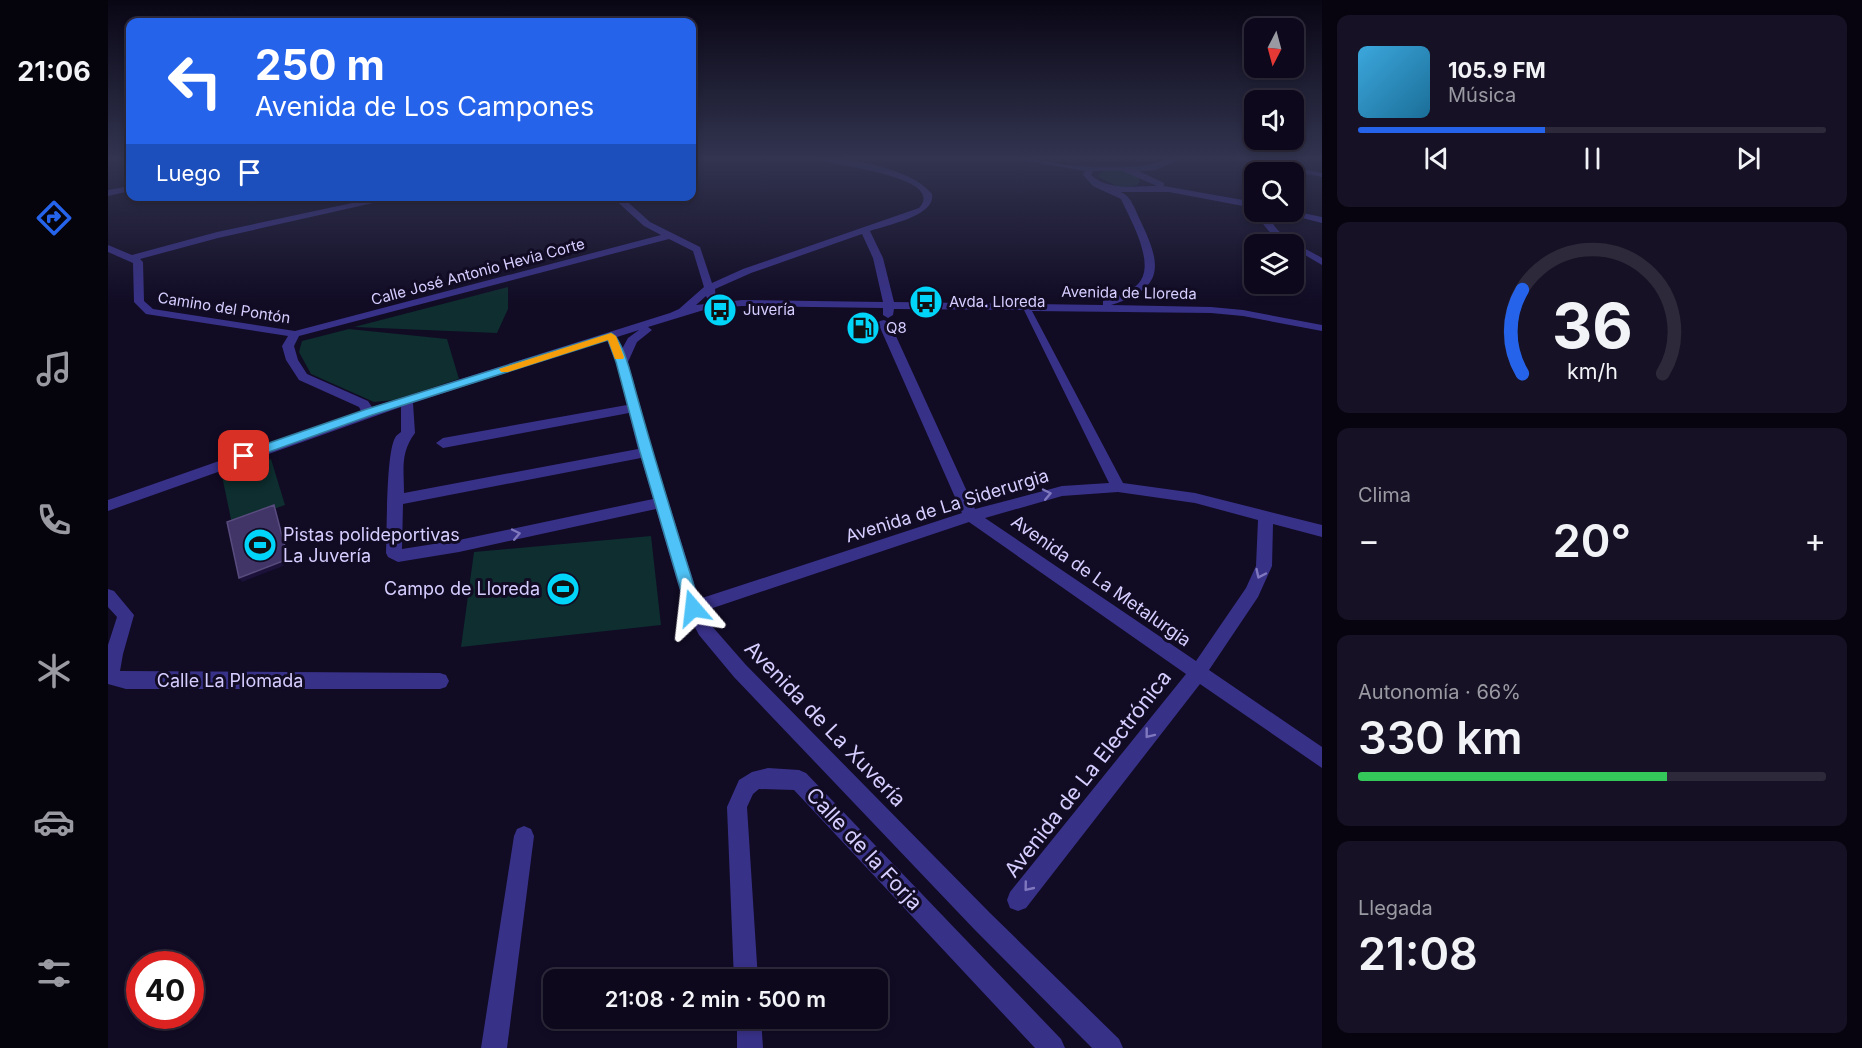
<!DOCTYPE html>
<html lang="es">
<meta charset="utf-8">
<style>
:root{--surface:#0d081b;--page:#161124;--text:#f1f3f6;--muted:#9a9aa3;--line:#2d293a;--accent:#2563eb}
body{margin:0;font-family:Inter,sans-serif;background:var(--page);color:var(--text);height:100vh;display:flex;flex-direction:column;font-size:22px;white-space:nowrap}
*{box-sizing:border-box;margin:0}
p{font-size:20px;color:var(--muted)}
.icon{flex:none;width:33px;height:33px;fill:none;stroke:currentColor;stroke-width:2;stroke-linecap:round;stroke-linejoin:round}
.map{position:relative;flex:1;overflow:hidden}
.panel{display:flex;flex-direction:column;gap:15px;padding:15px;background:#07040f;width:540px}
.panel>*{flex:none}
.top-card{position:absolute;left:18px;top:18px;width:570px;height:183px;border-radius:12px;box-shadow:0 3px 9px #0003,0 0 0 2px var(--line);background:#2563eb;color:#fff;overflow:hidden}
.needle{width:39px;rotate:186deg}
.tools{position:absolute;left:1136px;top:18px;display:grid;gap:12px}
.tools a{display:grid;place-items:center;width:60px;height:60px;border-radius:12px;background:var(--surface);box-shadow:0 3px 9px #0003,0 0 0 2px var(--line);font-size:30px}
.speed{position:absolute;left:18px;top:951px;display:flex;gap:12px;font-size:30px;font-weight:700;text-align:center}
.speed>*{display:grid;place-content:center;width:78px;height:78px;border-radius:50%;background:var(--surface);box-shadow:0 3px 9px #0003,0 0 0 2px var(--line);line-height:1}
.speed .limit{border:9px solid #d22;background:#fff;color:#111}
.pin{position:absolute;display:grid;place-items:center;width:51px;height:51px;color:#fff;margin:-26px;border-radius:12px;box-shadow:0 3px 9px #0006}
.me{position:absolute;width:66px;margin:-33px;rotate:343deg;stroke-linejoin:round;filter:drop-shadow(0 0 4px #0008)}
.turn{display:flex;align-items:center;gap:21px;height:126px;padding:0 30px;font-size:27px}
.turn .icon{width:78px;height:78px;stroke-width:2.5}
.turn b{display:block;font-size:42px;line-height:51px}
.then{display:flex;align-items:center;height:57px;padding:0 30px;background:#0003;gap:12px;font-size:22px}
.big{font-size:45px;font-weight:600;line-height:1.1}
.panel .card{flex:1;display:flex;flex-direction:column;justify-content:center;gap:9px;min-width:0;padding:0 21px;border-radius:12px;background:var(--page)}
.panel .dial{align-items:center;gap:0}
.dial svg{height:156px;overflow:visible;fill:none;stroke:var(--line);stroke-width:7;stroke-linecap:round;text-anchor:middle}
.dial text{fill:var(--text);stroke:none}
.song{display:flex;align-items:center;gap:18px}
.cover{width:72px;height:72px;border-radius:9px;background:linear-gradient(135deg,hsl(200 70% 55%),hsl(200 70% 35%))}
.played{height:6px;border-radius:3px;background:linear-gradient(90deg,var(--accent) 40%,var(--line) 40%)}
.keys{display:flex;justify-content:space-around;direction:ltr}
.heat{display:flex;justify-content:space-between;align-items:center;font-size:33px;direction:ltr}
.charge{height:9px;border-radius:4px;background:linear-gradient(90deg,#34c759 66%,var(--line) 0)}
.trip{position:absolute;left:435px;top:969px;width:345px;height:60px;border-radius:12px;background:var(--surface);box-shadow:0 3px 9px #0003,0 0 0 2px var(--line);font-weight:600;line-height:60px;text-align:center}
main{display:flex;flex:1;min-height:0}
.tab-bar{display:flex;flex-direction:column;width:108px;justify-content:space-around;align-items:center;background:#05030b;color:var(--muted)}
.tab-bar .icon{width:42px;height:42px}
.tab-bar .current{color:var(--accent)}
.tab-bar b{font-size:27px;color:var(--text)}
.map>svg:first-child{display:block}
</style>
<main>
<nav class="tab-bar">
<b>21:06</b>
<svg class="icon current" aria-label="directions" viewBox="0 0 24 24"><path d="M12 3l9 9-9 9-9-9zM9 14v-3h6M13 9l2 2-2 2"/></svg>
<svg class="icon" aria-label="music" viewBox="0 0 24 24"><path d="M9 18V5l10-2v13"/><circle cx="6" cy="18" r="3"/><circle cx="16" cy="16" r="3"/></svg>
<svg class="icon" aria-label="phone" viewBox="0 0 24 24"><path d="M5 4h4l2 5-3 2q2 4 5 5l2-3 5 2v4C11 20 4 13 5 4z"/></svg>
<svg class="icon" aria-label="climate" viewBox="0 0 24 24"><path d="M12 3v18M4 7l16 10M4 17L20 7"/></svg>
<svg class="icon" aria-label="car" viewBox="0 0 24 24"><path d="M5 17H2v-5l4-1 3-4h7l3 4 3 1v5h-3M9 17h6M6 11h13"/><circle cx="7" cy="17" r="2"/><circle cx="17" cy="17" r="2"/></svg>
<svg class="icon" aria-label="filters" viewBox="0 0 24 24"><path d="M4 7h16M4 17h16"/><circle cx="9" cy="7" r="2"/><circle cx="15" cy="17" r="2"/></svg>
</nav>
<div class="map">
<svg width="1214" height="1048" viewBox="0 0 1214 1048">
<rect width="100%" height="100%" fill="#110b24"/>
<g fill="#0e2e2f">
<path d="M1010,169l20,8 2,4 -2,4 -17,3 -23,-11 3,-5z"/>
<path d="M400,287v22l-11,24 -143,-6z"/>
<path d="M241,329l98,10 12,40 -64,21 -21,2 -63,-28 -12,-22 3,-11z"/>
<path d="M163,459l14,46 -53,19 -10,-48z"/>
<path d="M543,536l10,89 -200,22 13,-95z"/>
</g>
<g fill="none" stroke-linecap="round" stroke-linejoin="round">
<g fill="#383188" fill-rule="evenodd">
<path d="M702,157c33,0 101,10 122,37 4,22 -45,31 -62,37l13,27 11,44 209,3v-4c12,-4 24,-7 34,-16 21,-19 -7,-66 -16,-86l-28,-13 -10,-11 2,-4 -77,-14c24,0 45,8 69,9 16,2 34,1 50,1 21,1 39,-10 59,-10l-31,13 -16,1 25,12v3l90,16v6l-85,-16h-48c11,5 14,18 20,30 22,46 22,66 -30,83l100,2 32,3 79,15v6l-79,-15 -32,-3 -179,-2 91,172 72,10 127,32v12l-49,-13 -1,42 -14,31 -49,73 113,77v21l-122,-84 -174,224 -8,3 -8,-3 -3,-8 3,-8 176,-218 -217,-152 -265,89 7,14 35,40 244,248 129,126 4,9h-31l-118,-119 -240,-252 -35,-42 -14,-27 -29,-99 -197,43 -61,10 -10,-5 -2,-4c1,-22 0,-99 9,-115 1,-3 4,-4 6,-6v-25l-293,104v-11l253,-89 -2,-4 -60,-27 -13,-20 -4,-14 6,-10 -142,-22 -12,-12 -1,-39 -25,-11v-7l24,10 85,-23 168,-36h19l-186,42 -78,21 3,3 1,39 9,8 142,22 366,-96 -17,-9 -33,-30h10l29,26 50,25 12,36 31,-14 176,-61c30,-33 -96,-43 -109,-51zM1012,170l37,16c-22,0 -49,5 -66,-11l2,-4zM754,234l11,24 10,44 -141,-2 -46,5 10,-9 2,4h8l-1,-11 36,-16zM561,239l24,12 11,36 -25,22 -9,4 -298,94 -4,-6 -61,-27 -9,-14 -4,-14 5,-10zM634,306l141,2v7l5,3 5,-3 1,-6 130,1 85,173 -47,3 -87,23 -85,-186 -6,-3 -4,1 -2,2 84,190 -263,86 -46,-147 -25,-90 9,-20 15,-12 -4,-3 59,-18zM531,330l-11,8 -6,11 -5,-12zM499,340l9,22 11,43 -184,33 -7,5 7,5 186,-35 9,36 -234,44c0,-24 -4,-40 11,-60l-2,-30zM533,458l12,41 -194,41 -57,9 1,-45zM1010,492l77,11 63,17 -2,46 -10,22 -50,73 -211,-143 77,-22z"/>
<path d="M1116,157h18l80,16v4z"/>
<path d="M22,186v5l-22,5v-6z"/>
<path d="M1185,211l29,6v6l-43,-11z"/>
<path d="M1154,212h9c-4,21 35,36 51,46v7l-29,-17v-4c-13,0 -27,-14 -33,-25z"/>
<path d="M0,589l6,2 20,24 -11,39 -3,17 320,2 6,2 3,6 -3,6 -6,2h-314l-18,-5v-39l9,-28 -9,-10z"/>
<path d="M660,768l31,2 7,3 255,266 4,9h-30l-241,-258 -35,-1 -6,5 -6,13 11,173h-24l-7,-173 12,-27 13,-8z"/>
<path d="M416,826l7,3 3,7 -27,212h-26l33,-212 3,-7z"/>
<path d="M629,1018h24l2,30h-26z"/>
</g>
</g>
<path fill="#1b1139" d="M166,505l2,4 15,54 -49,19 -3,-4z"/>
<path fill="#413466" stroke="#584c7e" stroke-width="1.5" d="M166,505l14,54 -49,19 -12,-56z"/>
<defs><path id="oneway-chevron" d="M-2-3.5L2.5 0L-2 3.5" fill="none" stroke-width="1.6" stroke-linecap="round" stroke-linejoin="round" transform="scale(1.5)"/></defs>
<g stroke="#7f78be">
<use href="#oneway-chevron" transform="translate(939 494) rotate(-12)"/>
<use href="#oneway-chevron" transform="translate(408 534) rotate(-12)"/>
<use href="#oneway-chevron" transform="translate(1152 574) rotate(115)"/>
<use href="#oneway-chevron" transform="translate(1041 734) rotate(128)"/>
<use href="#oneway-chevron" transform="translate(920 887) rotate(129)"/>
</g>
<linearGradient id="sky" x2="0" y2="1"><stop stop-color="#090614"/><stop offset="0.52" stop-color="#323450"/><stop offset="1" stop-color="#323450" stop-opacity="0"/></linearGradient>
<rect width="1214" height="304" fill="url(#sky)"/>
<path fill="#4fc3f7" stroke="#337fa1" stroke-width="1.5" d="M503,333c10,4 18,34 21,45 21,77 45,154 69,230l-2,5 -6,2 -5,-2 -2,-5 -46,-156 -24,-90 -8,-22 -236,75 -123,44h-9l-2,-3 2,-3 124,-43z"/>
<path fill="#f59e0b" d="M503,333l5,3 8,21 -1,2h-8l-7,-19 -100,32h-7l-2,-3z"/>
<defs>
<symbol id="bus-disc" viewBox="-11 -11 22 22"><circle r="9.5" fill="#00d5f9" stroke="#110b24"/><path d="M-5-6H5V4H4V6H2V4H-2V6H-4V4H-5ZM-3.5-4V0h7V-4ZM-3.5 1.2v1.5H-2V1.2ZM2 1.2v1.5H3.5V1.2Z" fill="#111"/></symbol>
<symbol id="fuel-disc" viewBox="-11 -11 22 22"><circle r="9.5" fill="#00d5f9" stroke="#110b24"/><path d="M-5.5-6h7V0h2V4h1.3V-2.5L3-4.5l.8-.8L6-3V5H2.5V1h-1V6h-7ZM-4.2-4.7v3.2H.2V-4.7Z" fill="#111"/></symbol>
<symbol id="stadium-disc" viewBox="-11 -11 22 22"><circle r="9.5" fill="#00d5f9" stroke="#110b24"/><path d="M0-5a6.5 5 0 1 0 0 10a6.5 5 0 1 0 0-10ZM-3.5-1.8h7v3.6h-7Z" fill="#111"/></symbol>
</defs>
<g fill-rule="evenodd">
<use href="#bus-disc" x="799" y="283" width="38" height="38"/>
<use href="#bus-disc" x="593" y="291" width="38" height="38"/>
<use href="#fuel-disc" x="736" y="309" width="38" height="38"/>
<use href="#stadium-disc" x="133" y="526" width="38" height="38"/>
<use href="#stadium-disc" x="436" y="570" width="38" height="38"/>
</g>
<g text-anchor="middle" stroke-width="6" stroke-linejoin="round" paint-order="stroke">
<g font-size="15" fill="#d6ceff" stroke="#110b24">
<text transform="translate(370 272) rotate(-15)" y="5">Calle José Antonio Hevia Corte</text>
<text transform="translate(1021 293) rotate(1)" y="5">Avenida de Lloreda</text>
<text transform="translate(116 308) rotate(9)" y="5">Camino del Pontón</text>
</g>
<g font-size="15" fill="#d6ceff" stroke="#110b24" text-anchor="start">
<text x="841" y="307">Avda. Lloreda</text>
<text x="635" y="315">Juvería</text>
<text x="778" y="333">Q8</text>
</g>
<g font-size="18" fill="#d6ceff" stroke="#110b24">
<text transform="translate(839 506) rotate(-17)" y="6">Avenida de La Siderurgia</text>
<text transform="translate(993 581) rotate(35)" y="6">Avenida de La Metalurgia</text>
<text x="122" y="687">Calle La Plomada</text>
</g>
<g font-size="18" fill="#d6ceff" stroke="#110b24" text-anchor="start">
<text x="175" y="541">Pistas polideportivas<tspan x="175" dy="21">La Juvería</tspan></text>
<text x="432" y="595" text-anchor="end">Campo de Lloreda</text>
</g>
<g font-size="21" fill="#d6ceff" stroke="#110b24">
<text transform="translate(717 724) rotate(46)" y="7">Avenida de La Xuvería</text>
<text transform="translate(980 774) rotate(-52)" y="7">Avenida de La Electrónica</text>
<text transform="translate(756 849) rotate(47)" y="7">Calle de la Forja</text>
</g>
</g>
</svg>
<div class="tools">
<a><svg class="needle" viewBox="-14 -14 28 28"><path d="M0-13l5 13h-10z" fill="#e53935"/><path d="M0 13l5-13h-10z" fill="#9a9aa3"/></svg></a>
<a><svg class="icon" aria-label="sound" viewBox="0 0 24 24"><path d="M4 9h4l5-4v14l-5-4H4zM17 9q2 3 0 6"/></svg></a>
<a><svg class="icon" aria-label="search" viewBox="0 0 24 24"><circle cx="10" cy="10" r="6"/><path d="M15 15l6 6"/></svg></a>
<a><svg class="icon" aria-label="layers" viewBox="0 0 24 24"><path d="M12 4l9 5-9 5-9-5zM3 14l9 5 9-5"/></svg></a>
</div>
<div class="speed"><div class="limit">40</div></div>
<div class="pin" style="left:136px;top:456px;background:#d93025"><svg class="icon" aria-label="arrive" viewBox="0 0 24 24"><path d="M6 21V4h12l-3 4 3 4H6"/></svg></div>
<svg class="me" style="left:585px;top:608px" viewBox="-20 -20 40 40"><path d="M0-17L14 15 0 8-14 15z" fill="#4fc3f7" stroke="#fff" stroke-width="4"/></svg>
<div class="trip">21:08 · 2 min · 500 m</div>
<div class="top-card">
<div class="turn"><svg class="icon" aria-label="left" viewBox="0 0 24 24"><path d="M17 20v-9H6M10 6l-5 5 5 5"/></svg><div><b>250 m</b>Avenida de Los Campones</div></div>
<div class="then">Luego<svg class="icon" aria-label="arrive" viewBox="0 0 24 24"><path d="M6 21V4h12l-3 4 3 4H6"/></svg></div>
</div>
</div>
<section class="panel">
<div class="card">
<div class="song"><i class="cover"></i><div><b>105.9 FM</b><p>Música</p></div></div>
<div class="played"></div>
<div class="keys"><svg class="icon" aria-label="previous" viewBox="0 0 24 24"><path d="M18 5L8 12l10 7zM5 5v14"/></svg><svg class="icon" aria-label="pause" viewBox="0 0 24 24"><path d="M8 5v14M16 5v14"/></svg><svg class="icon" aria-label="next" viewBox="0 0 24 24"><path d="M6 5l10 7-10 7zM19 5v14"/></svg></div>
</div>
<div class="card dial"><svg viewBox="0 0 100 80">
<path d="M14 69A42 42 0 1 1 86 69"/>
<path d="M14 69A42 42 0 0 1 14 26" stroke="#2563eb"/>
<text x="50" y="56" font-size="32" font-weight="700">36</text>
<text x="50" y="72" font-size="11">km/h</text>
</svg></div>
<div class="card"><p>Clima</p>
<div class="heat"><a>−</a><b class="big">20°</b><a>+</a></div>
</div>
<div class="card"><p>Autonomía · 66%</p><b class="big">330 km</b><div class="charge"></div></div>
<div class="card"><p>Llegada</p><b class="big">21:08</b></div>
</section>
</main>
